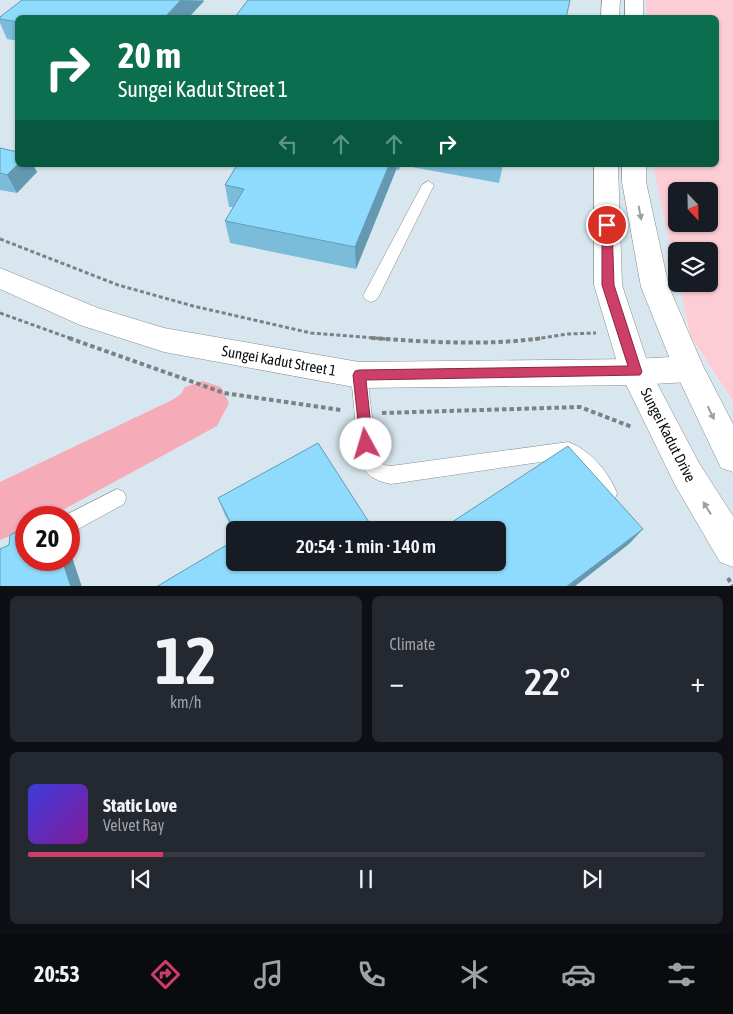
<!DOCTYPE html>
<meta charset="utf-8">
<style>
:root{--surface:#171b24;--page:#242831;--text:#f1f3f6;--muted:#9ea1a6;--line:#363941;--accent:#cd3e68}
body{margin:0;font-family:"Asap Condensed",sans-serif;background:var(--page);color:var(--text);height:100vh;display:flex;flex-direction:column;font-size:19px;white-space:nowrap}
*{box-sizing:border-box;margin:0}
p{font-size:16px;color:var(--muted)}
.icon{flex:none;width:28px;height:28px;fill:none;stroke:currentColor;stroke-width:2;stroke-linecap:round;stroke-linejoin:round}
.map{position:relative;height:586px;overflow:hidden}
.side{display:flex;flex-direction:column;gap:10px;padding:10px;background:#0d0f14;flex:1}
.side>*{flex:none}
.hud{position:absolute;left:15px;top:15px;width:704px;height:152px;border-radius:8px;box-shadow:0 1px 4px #0004;background:#0b6e4f;color:#fff;overflow:hidden}
.needle{width:32px;rotate:158deg}
.controls{position:absolute;left:668px;top:182px;display:grid;gap:10px}
.controls a{display:grid;place-items:center;width:50px;height:50px;border-radius:8px;background:var(--surface);box-shadow:0 1px 4px #0004;font-size:25px}
.speed{position:absolute;left:15px;top:506px;display:flex;gap:10px;font-size:25px;font-weight:700;text-align:center}
.speed>*{display:grid;place-content:center;width:65px;height:65px;border-radius:50%;background:var(--surface);box-shadow:0 1px 4px #0004;line-height:1}
.speed .limit{border:8px solid #d22;background:#fff;color:#111}
.pin{position:absolute;display:grid;place-items:center;width:42px;height:42px;color:#fff;margin:-21px;border:2px solid #fff;border-radius:50%;box-shadow:0 1px 5px #0007}
.me{position:absolute;width:55px;margin:-28px;rotate:354deg;stroke-linejoin:round;filter:drop-shadow(0 0 4px #0008)}
.turn{display:flex;align-items:center;gap:18px;height:105px;padding:0 20px;font-size:22px}
.turn .icon{width:65px;height:65px;stroke-width:2.5}
.turn b{display:block;font-size:35px;line-height:42px}
.lanes{display:flex;align-items:center;height:48px;padding:0 20px;background:#0003;justify-content:center;gap:25px;direction:ltr}
.lanes .off{opacity:.35}
.big{font-size:38px;font-weight:600;line-height:1.1}
.side .tile{flex:1;display:flex;flex-direction:column;justify-content:center;gap:8px;min-width:0;padding:0 18px;border-radius:8px;background:var(--page)}
.side .dial{align-items:center;gap:0}
.dial b{font-size:65px;line-height:1}
.song{display:flex;align-items:center;gap:15px}
.cover{width:60px;height:60px;border-radius:8px;background:linear-gradient(135deg,hsl(240 70% 55%),hsl(290 70% 35%))}
.played{height:5px;border-radius:2px;background:linear-gradient(90deg,var(--accent) 20%,var(--line) 20%)}
.keys{display:flex;justify-content:space-around;direction:ltr}
.heat{display:flex;justify-content:space-between;align-items:center;font-size:28px;direction:ltr}
.side .tiles{flex:1;display:grid;gap:10px;grid-template-columns:1fr 1fr}
.tile:last-child{grid-column:span 2}
.trip{position:absolute;left:226px;top:521px;width:280px;height:50px;border-radius:8px;background:var(--surface);box-shadow:0 1px 4px #0004;font-weight:600;line-height:50px;text-align:center}
.tabs{display:flex;height:80px;justify-content:space-around;align-items:center;background:#090b0e;color:var(--muted)}
.tabs .icon{width:35px;height:35px}
.tabs .current{color:var(--accent)}
.tabs b{font-size:22px;color:var(--text)}
.map>svg:first-child{display:block}
</style>
<div class="map">
<svg width="733" height="587" viewBox="0 0 733 587">
<rect width="100%" height="100%" fill="#ebf3f6"/>
<path fill="#d8e7ef" fill-rule="evenodd" d="M0,0h657l1,17 -640,1v147h654l4,59v60h7l4,47 46,72v183h-733zM26,518h43v42h-43zM235,530h263v32h-263z"/>
<path fill="#fdcdd5" fill-rule="evenodd" d="M646,0h87v402l-43,-67 -11,-51h30v-33h-33v21l-23,-107h63v-147l-69,-1zM676,191h33v33h-33z"/>
<g fill="none" stroke-linecap="round" stroke-linejoin="round">
<path fill="#f5abb8" fill-rule="evenodd" d="M203,381l18,6 8,16 -12,23 -169,92h-22v11l-26,11v-58l172,-82 9,-6 4,-7z"/>
<defs>
<g id="service">
<path d="M428,181l6,4 -55,111 -3,4 -5,2 -5,-2 -3,-4 59,-111z"/>
<path d="M359,368l6,2 2,5 10,83 7,7 7,1 177,-24c22,8 40,29 49,51l-2,6 -7,3c-16,-6 -25,-33 -41,-44l-176,26c-16,-3 -26,-9 -32,-24l-8,-85 2,-5z"/>
<path d="M117,489l7,3 2,6 -2,6 -55,30v-16l-7,-1z"/>
</g>
<path id="tertiary" d="M0,268l98,40 66,20 195,34 276,-3 54,-3 11,4 4,9 -4,9 -11,4 -54,3 -276,3 -195,-36 -84,-27 -80,-36z"/>
<g id="secondary">
<path d="M602,0h18l-1,18h-18z"/>
<rect x="625" y="0" width="18" height="18"/>
<path d="M594,165h24l4,120 28,85 49,93 34,53v51l-13,-5 -45,-77 -55,-113 -26,-87z"/>
<path d="M622,165h24v17l23,105 34,79 30,58v48l-12,-4 -47,-99 -33,-82 -19,-105z"/>
</g>
</defs>
<use href="#service" stroke="#858c8f" stroke-width="1"/>
<use href="#tertiary" stroke="#858c8f" stroke-width="1"/>
<use href="#secondary" stroke="#858c8f" stroke-width="1"/>
<g stroke="#7c8183" stroke-width="3" stroke-dasharray="4 2.5" stroke-linecap="butt">
<path d="M0,239l118,46 75,21 118,27 76,6"/>
<path d="M0,313l72,26"/>
<path d="M535,339l33,-5 28,-1"/>
</g>
<g stroke="#7c8183" stroke-width="4" stroke-dasharray="4.5 3" stroke-linecap="butt">
<path d="M69,338l155,55 117,17"/>
<path d="M371,338c57,4 115,8 172,0"/>
<path d="M382,413l198,-6 52,20"/>
<path d="M728,578l5,9"/>
</g>
<use href="#service" fill="#fff" fill-rule="evenodd"/>
<use href="#tertiary" fill="#fff" fill-rule="evenodd"/>
<use href="#secondary" fill="#fff" fill-rule="evenodd"/>
</g>
<g fill="#7bbcda">
<path d="M22,0h182v1l-16,17h-170v23l-11,-2 -7,-16v-6z"/>
<path d="M0,148l18,17h15l4,7 -20,21 -17,-3z"/>
<path d="M237,165h266l-4,18 -98,-18 -2,5h-3l-40,99 -126,-26 -5,-22 8,-14h-4l-4,-22z"/>
<path d="M524,165h12l-1,2z"/>
<path d="M218,498l17,32v4l-10,-19z"/>
</g>
<g fill="#6499b1">
<path d="M181,0l23,1 -16,17h-24z"/>
<path d="M18,164v1h15l4,7 -20,21 -10,-18z"/>
<path d="M389,165h7v5l-40,99 -1,-22z"/>
<path d="M643,529l-14,15 -55,43h-8z"/>
<path d="M69,548l13,39h-11l-9,-27h7z"/>
</g>
<g fill="#8fdbfd" stroke="#6499b1">
<path d="M22,0h159l-17,18h-146v4l-18,-3v-2z"/>
<path d="M248,0h322l-4,18h-332z"/>
<path d="M0,148l18,4v12l-11,11 -7,-2z"/>
<path d="M237,165h152l-34,82 -130,-26 19,-32 -19,-4z"/>
<path d="M318,443l56,87h-139v1l-17,-33z"/>
<path d="M568,446l75,83 -77,58h-410l79,-47v22h263v-32h-58z"/>
<path d="M26,527v33h36l9,27h-71v-38l9,-4 1,-10z"/>
</g>
<defs><path id="oneway-solid" d="M-6-.8H1V-3.2L6.5 0L1 3.2V.8H-6Z" transform="scale(1.25)"/></defs>
<g fill="#9e9fa0">
<use href="#oneway-solid" transform="translate(640 213) rotate(79)"/>
<use href="#oneway-solid" transform="translate(711 413) rotate(64)"/>
<use href="#oneway-solid" transform="translate(707 508) rotate(-122)"/>
</g>
<path fill="#cd3e68" stroke="#852844" d="M607,221l5,4 2,60 28,87 -2,3 -274,5 7,64 -2,5 -5,2 -5,-2 -8,-74 2,-4 4,-1 269,-4 -26,-81v-60z"/>
<g text-anchor="middle" stroke-width="5" stroke-linejoin="round" paint-order="stroke">
<g font-size="15" fill="#0d0f11" stroke="#fff">
<text transform="translate(279 361) rotate(10)" y="5">Sungei Kadut Street 1</text>
<text transform="translate(668 435) rotate(63)" y="5">Sungei Kadut Drive</text>
</g>
</g>
</svg>
<div class="controls">
<a><svg class="needle" viewBox="-14 -14 28 28"><path d="M0-13l5 13h-10z" fill="#e53935"/><path d="M0 13l5-13h-10z" fill="#9ea1a6"/></svg></a>
<a><svg class="icon" aria-label="layers" viewBox="0 0 24 24"><path d="M12 4l9 5-9 5-9-5zM3 14l9 5 9-5"/></svg></a>
</div>
<div class="speed"><div class="limit">20</div></div>
<div class="pin" style="left:607px;top:225px;background:#d93025"><svg class="icon" aria-label="arrive" viewBox="0 0 24 24"><path d="M6 21V4h12l-3 4 3 4H6"/></svg></div>
<svg class="me" style="left:366px;top:444px" viewBox="-20 -20 40 40"><circle r="19" fill="#fff"/><path d="M0-13L10 11 0 6-10 11z" fill="#cd3e68"/></svg>
<div class="trip">20:54 · 1 min · 140 m</div>
<div class="hud">
<div class="turn"><svg class="icon" aria-label="right" viewBox="0 0 24 24"><path d="M7 20v-9h11M14 6l5 5-5 5"/></svg><div><b>20 m</b>Sungei Kadut Street 1</div></div>
<div class="lanes"><svg class="icon off" aria-label="left" viewBox="0 0 24 24"><path d="M17 20v-9H6M10 6l-5 5 5 5"/></svg><svg class="icon off" aria-label="ahead" viewBox="0 0 24 24"><path d="M12 20V5M6 11l6-6 6 6"/></svg><svg class="icon off" aria-label="ahead" viewBox="0 0 24 24"><path d="M12 20V5M6 11l6-6 6 6"/></svg><svg class="icon" aria-label="right" viewBox="0 0 24 24"><path d="M7 20v-9h11M14 6l5 5-5 5"/></svg></div>
</div>
</div>
<section class="side">
<div class="tiles">
<div class="tile dial"><b>12</b><p>km/h</p></div>
<div class="tile"><p>Climate</p>
<div class="heat"><a>−</a><b class="big">22°</b><a>+</a></div>
</div>
<div class="tile">
<div class="song"><i class="cover"></i><div><b>Static Love</b><p>Velvet Ray</p></div></div>
<div class="played"></div>
<div class="keys"><svg class="icon" aria-label="previous" viewBox="0 0 24 24"><path d="M18 5L8 12l10 7zM5 5v14"/></svg><svg class="icon" aria-label="pause" viewBox="0 0 24 24"><path d="M8 5v14M16 5v14"/></svg><svg class="icon" aria-label="next" viewBox="0 0 24 24"><path d="M6 5l10 7-10 7zM19 5v14"/></svg></div>
</div>
</div>
</section>
<nav class="tabs">
<b>20:53</b>
<svg class="icon current" aria-label="directions" viewBox="0 0 24 24"><path d="M12 3l9 9-9 9-9-9zM9 14v-3h6M13 9l2 2-2 2"/></svg>
<svg class="icon" aria-label="music" viewBox="0 0 24 24"><path d="M9 18V5l10-2v13"/><circle cx="6" cy="18" r="3"/><circle cx="16" cy="16" r="3"/></svg>
<svg class="icon" aria-label="phone" viewBox="0 0 24 24"><path d="M5 4h4l2 5-3 2q2 4 5 5l2-3 5 2v4C11 20 4 13 5 4z"/></svg>
<svg class="icon" aria-label="climate" viewBox="0 0 24 24"><path d="M12 3v18M4 7l16 10M4 17L20 7"/></svg>
<svg class="icon" aria-label="car" viewBox="0 0 24 24"><path d="M5 17H2v-5l4-1 3-4h7l3 4 3 1v5h-3M9 17h6M6 11h13"/><circle cx="7" cy="17" r="2"/><circle cx="17" cy="17" r="2"/></svg>
<svg class="icon" aria-label="filters" viewBox="0 0 24 24"><path d="M4 7h16M4 17h16"/><circle cx="9" cy="7" r="2"/><circle cx="15" cy="17" r="2"/></svg>
</nav>
